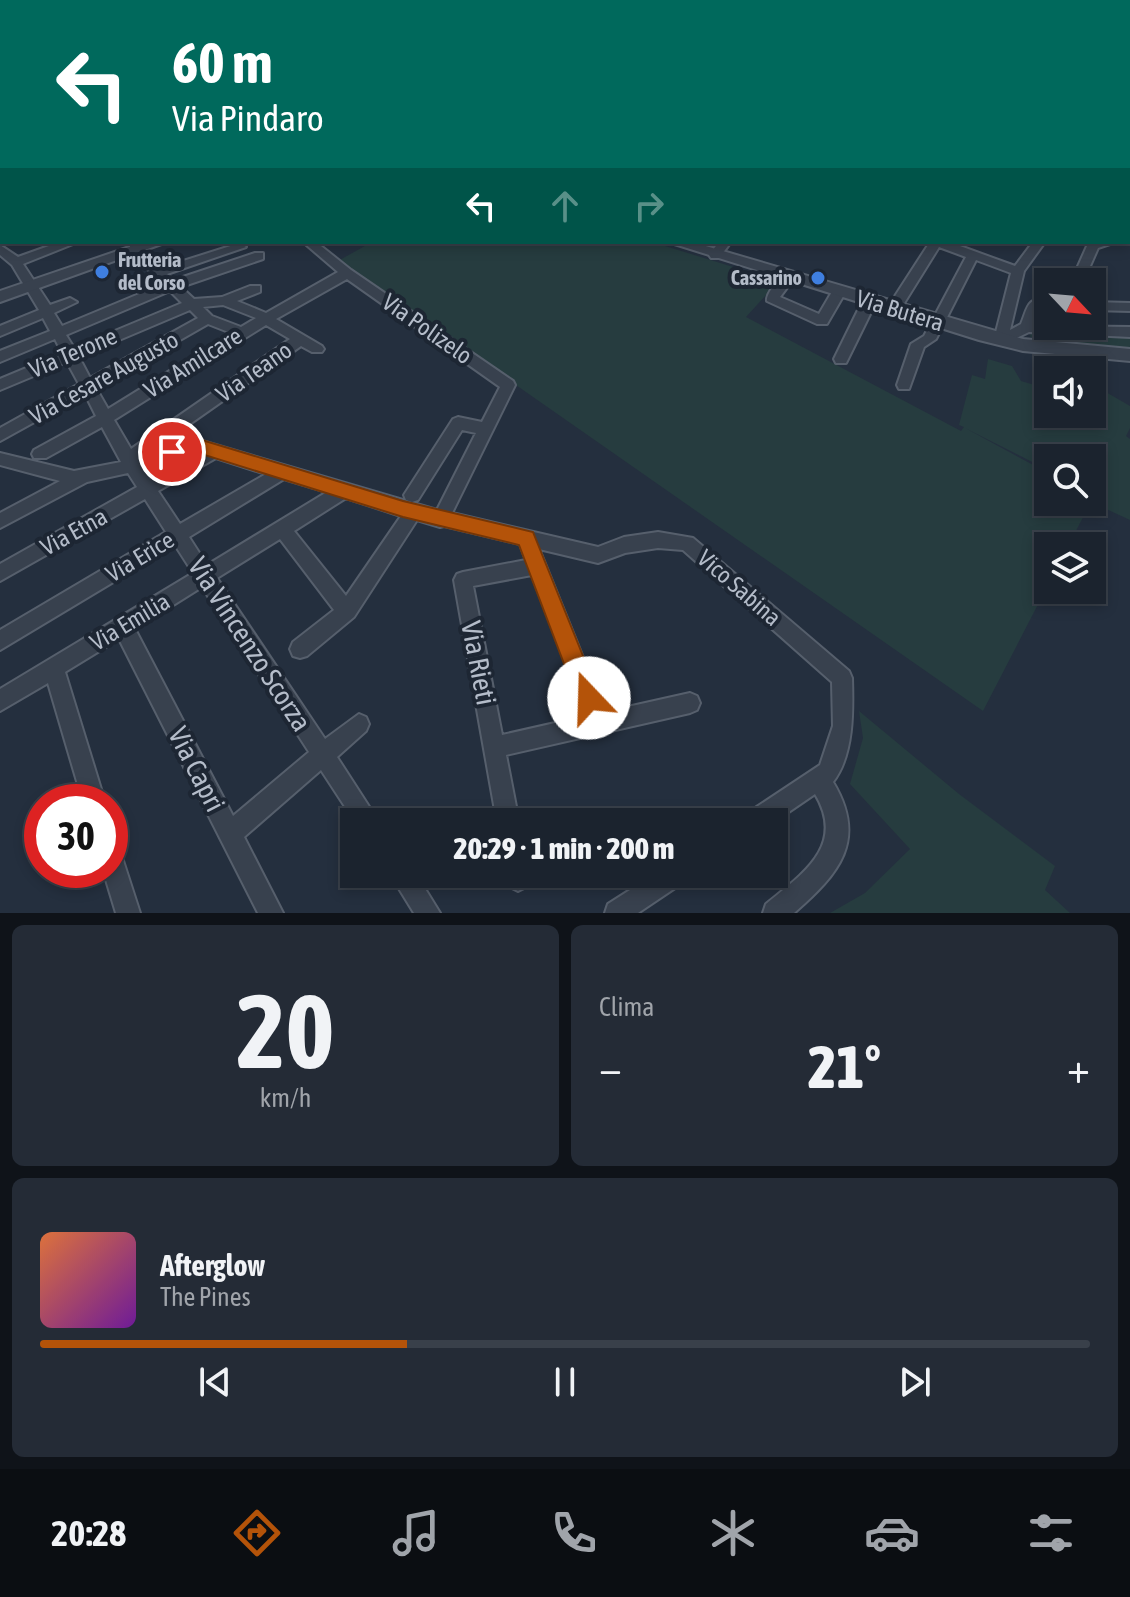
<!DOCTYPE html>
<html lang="it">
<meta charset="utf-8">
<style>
:root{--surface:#1b232e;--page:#242b36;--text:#f1f3f6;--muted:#a0a4aa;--line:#39404a;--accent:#b45309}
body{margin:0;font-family:"Asap Condensed",sans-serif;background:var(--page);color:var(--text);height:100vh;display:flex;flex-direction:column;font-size:30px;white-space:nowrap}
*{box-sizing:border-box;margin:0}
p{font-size:26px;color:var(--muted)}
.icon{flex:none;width:44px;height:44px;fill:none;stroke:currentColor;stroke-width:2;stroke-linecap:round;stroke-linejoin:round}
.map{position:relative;height:913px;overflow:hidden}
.drawer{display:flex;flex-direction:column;gap:12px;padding:12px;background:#0f1319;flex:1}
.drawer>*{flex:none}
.banner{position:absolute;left:0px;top:0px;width:1130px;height:244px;box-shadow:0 4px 12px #0003,0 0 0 2px var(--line);background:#00695c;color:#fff;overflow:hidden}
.needle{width:52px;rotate:116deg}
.buttons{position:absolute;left:1034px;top:268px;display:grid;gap:16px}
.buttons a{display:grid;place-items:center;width:72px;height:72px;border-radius:0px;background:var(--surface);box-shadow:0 4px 12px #0003,0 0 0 2px var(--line);font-size:40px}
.speed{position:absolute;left:24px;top:784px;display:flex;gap:16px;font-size:40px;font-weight:700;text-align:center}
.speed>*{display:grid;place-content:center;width:104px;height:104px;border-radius:50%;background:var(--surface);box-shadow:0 4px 12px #0003,0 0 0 2px var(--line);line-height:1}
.speed .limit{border:12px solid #d22;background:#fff;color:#111}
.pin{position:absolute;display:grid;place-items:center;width:68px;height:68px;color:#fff;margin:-34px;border:4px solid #fff;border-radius:50%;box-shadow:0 2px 8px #0007}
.me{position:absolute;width:88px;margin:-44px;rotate:339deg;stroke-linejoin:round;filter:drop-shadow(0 0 6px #0008)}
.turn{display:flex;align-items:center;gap:28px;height:168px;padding:0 40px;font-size:36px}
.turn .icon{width:104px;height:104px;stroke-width:2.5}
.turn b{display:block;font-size:56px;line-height:68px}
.lanes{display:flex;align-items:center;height:76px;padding:0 40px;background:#0003;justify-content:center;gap:40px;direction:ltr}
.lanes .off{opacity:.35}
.big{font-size:60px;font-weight:800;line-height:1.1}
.drawer .card{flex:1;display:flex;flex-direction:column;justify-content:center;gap:12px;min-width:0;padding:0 28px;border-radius:12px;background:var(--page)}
.drawer .dial{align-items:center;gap:0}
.dial b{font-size:104px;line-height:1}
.song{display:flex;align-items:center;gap:24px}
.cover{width:96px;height:96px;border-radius:12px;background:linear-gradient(135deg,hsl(20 70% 55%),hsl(280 70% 35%))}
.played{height:8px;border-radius:4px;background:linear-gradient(90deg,var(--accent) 35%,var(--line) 35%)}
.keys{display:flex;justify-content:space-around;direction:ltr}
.heat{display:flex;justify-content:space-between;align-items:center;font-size:44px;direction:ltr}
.drawer .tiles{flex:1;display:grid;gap:12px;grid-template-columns:1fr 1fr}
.card:last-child{grid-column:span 2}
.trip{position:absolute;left:340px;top:808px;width:448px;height:80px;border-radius:0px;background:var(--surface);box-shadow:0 4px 12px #0003,0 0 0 2px var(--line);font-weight:800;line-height:80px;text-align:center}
.dock{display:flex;height:128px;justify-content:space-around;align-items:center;background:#0b0e12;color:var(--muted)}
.dock .icon{width:56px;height:56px}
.dock .current{color:var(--accent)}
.dock b{font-size:36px;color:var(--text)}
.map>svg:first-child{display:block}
</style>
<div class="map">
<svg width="1130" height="913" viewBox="0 0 1130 913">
<rect width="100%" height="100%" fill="#242f3e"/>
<g fill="#263c3f">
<path d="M372,242h280l127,39 -33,36 215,114 3,-4 -5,-2 13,-50 13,4 3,-20 24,7 9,15 27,8v25h44v-30l38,22v22l-4,8 4,3v81l-39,-18 6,-7 -5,-3v-34h-44v12l-83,-42 83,45v29l42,2 -22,42h-20v39l-65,126 -645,-450z"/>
<path d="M1032,332l98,5v12l-94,-7 -6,-6z"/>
<path d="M859,711l100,83 96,72 -10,24 25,23h-240l35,-20 45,-44 -60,-65 13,-46z"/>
</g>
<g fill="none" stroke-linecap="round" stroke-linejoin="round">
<defs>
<g id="minor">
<path d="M252,0h9l2,2h-9z"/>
<path d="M361,0h11l2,2h-11z"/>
<path d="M652,0h12l2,2h-12z"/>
<path d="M742,0h12l2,2h-12z"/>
<path d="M797,0h12l2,2h-12z"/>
<rect x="1128" y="24" width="2" height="5"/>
<path d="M1130,47v6l-2,1v-6z"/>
<path d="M0,56l2,1v6l-2,-1z"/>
<path d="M2,74v6l-2,1v-6z"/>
<path d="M1128,93l2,1v6l-2,-1z"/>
<path d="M2,105v6l-2,1v-6z"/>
<rect x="1128" y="130" width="2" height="7"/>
<path d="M0,139h2l-2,7z"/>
<rect x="1128" y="152" width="2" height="7"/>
<path d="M2,220v8l-2,1v-8z"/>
<path d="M1130,228v8l-2,1v-8z"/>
<path d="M60,242h18l-55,22 27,41 20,-7 7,4 -23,11 8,13 101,-42 -33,-32v-6h8l23,22 79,-25 6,4 -79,27 7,6 81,-27h8v6l-82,28 13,12 28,-2 28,-11h10v6l-23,9 29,12 72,-41 -35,-30h13l35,28 162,111 2,4 -63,128 146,34 26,-10 34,-5 35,6 156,133 3,7c1,32 2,77 -19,104 35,58 6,92 -39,131h-31l3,-9c38,-31 80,-59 49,-110l-41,28h-31l3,-8 74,-49 13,-39 -1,-44 -149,-132 -25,-2 -33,5 -27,10 -59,-14 66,163 85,-19 7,3 3,7 -3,7 -7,3 -184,42 13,67h-22l-43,-242 3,-6 6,-2 63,-12 -6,-16 -76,-18 -4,1 -23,-7 -63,97 -47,39 -7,2 -7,-2 -3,-7 3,-7 41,-32 -54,-71 -63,39 108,161 34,-25 7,3 3,7 -3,7 -29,26 42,65h-24l-34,-52 -77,67 39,76h-25l-139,-274 -54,33 40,130h-22l-35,-119 -48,28v-22l193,-116 -18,-28 -175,105v-20l166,-98 -21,-33 -145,82v-17l137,-77 -9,-14 -41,9 -87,46v-15l60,-32 -60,-16v-12l74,18 47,-9 -19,-35 -56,31h-12l-2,-4 2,-4 62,-34 -11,-22 -85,47v-13l79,-44 -12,-22 -67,28v-11l62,-26 -7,-14 -55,23v-11l50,-20 -7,-13 -43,18v-10l39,-16 -27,-45 -12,-10v-10l18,12zM347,279l153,108 -18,35 -24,-5 -5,2 -49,76 2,5 6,2 6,-2 44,-70 14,3 -39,77 -245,-72 -45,16 154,-108 11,6h10l2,-3 -2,-3 -46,-27zM170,291l12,12 -108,45 -8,-13zM223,305l33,13 -15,9 -29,-11 -9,-9zM190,310l8,8 -108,60 -11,-21zM208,324l23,9 -123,76 -12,-21zM266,325l24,14 -159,110 -17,-29zM192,450l6,2 -48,27 -7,-10zM216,458l50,16 -86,50 -22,-33zM284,479l43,13 -120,73 -18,-28zM346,498l55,18 -55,80 -52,-65zM532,575l54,141 -84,19 -29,-149zM202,587l107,165 -76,64 -98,-187z"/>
<path d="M719,242h12l-12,16h-8l-2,-3z"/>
<path d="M930,242h19l66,24 18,-24h12l-21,29 -14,59 11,-6c7,-17 6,-27 27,-25v8h-6l-7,16h13v3l82,1v10l-101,-5 -23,11h-10l-2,-3 17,-67 -35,-13 -40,79 -12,8 -15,42h-10l-2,-4 14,-41 13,-8 42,-79 -27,-10 -41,66h-10l-2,-3z"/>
<path d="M1094,242h22l-18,6 -15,34h-12l16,-36z"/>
<path d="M789,273l6,4 -15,20 39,17 14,-24h10l2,3 -18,31h-10l-50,-23c-1,-8 13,-25 22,-28z"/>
<path d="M869,298l7,4 -28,57 -2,4h-10l-2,-4 28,-57z"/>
<path d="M1092,302l38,1v8l-38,-1z"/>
<path d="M110,841l8,4 22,68h-24l-13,-43h7z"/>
<path d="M390,874h26l24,39h-26z"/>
<path d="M505,874h24l-3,13 -8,4 -8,-4z"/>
<path d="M655,874h33l-4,8 -46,31h-33l3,-9z"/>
</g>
<g id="tertiary">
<path d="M144,242h23l-167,60v-11z"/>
<path d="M668,242h24l331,97 107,10v12l-107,-10 -44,-11z"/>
</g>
</defs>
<use href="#minor" stroke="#565f6c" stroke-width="4"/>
<use href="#tertiary" stroke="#565f6c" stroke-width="4"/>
<use href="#minor" fill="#38414e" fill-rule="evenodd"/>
<use href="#tertiary" fill="#38414e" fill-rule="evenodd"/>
</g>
<path fill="#b45309" stroke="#753606" stroke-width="2" d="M192,437l211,64 130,31 67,166 -3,8 -8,4 -9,-4 -61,-161 -116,-28 -211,-66 -20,8 -6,-2 -3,-5 3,-5z"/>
<g fill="#3f7fe0" stroke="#1d2633" stroke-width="3">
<circle cx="102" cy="272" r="8"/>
<circle cx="818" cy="278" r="8"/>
</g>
<g text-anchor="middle" stroke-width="8" stroke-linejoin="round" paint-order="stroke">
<g font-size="20" font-weight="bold" fill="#b4bcc9" stroke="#1d2633" text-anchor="start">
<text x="118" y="267">Frutteria<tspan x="118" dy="23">del Corso</tspan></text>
<text x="802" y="285" text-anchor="end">Cassarino</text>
</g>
<g font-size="24" fill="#b4bcc9" stroke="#1d2633">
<text transform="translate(900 311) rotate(17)" y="8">Via Butera</text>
<text transform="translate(427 329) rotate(35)" y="8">Via Polizelo</text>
<text transform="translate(73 353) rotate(-23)" y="8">Via Terone</text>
<text transform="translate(193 363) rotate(-32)" y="8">Via Amilcare</text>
<text transform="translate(254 372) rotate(-35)" y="8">Via Teano</text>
<text transform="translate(104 378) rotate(-29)" y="8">Via Cesare Augusto</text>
<text transform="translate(74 532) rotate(-29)" y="8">Via Etna</text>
<text transform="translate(140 557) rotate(-31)" y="8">Via Erice</text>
<text transform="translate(739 588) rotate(41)" y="8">Vico Sabina</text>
<text transform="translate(130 622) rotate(-31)" y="8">Via Emilia</text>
</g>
<g font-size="28" fill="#b4bcc9" stroke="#1d2633">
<text transform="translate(250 644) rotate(57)" y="10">Via Vincenzo Scorza</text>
<text transform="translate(479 663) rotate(79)" y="10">Via Rieti</text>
<text transform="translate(197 769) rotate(63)" y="10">Via Capri</text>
</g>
</g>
</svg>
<div class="buttons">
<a><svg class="needle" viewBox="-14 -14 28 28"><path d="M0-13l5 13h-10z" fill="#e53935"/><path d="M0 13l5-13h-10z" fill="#a0a4aa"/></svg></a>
<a><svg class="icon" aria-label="sound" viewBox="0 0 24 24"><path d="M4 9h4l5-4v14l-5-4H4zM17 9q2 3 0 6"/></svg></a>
<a><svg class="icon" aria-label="search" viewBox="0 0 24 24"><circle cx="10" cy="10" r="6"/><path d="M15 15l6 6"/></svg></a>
<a><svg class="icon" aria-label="layers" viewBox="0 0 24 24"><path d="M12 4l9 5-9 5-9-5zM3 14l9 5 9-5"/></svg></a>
</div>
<div class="speed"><div class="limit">30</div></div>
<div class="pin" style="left:172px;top:452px;background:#d93025"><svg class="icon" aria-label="arrive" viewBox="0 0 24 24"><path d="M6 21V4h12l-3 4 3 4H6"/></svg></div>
<svg class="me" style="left:589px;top:698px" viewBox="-20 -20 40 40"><circle r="19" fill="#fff"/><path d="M0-13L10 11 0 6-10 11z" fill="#b45309"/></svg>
<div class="trip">20:29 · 1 min · 200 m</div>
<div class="banner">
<div class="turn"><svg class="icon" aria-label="left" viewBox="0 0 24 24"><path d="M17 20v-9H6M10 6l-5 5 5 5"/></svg><div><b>60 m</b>Via Pindaro</div></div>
<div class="lanes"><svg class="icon" aria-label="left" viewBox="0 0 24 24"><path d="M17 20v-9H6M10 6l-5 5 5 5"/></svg><svg class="icon off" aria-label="ahead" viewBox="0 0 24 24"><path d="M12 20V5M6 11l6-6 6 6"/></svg><svg class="icon off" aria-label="right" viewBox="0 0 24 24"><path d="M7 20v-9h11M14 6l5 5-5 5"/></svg></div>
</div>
</div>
<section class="drawer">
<div class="tiles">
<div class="card dial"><b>20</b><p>km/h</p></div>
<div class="card"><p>Clima</p>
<div class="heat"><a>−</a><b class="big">21°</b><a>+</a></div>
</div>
<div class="card">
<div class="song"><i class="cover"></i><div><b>Afterglow</b><p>The Pines</p></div></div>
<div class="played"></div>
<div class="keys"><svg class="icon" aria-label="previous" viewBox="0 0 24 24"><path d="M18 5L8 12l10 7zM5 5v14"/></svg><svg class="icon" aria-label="pause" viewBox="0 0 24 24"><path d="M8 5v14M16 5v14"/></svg><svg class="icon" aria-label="next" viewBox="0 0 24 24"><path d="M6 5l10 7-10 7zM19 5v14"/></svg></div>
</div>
</div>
</section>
<nav class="dock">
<b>20:28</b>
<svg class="icon current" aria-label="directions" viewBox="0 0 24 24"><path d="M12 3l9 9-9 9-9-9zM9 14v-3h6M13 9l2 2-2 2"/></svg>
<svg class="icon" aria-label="music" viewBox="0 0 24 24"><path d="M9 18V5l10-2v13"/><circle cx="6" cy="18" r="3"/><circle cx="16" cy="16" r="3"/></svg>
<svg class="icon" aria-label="phone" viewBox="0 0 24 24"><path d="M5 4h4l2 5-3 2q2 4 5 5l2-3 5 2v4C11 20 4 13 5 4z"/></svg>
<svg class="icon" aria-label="climate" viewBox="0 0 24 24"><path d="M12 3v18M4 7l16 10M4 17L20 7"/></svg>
<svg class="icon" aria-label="car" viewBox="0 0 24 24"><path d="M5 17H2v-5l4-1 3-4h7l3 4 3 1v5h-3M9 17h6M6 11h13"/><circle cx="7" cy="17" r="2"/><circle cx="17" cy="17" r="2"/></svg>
<svg class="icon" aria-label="filters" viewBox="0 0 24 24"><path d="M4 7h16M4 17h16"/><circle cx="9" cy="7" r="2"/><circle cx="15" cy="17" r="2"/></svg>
</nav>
